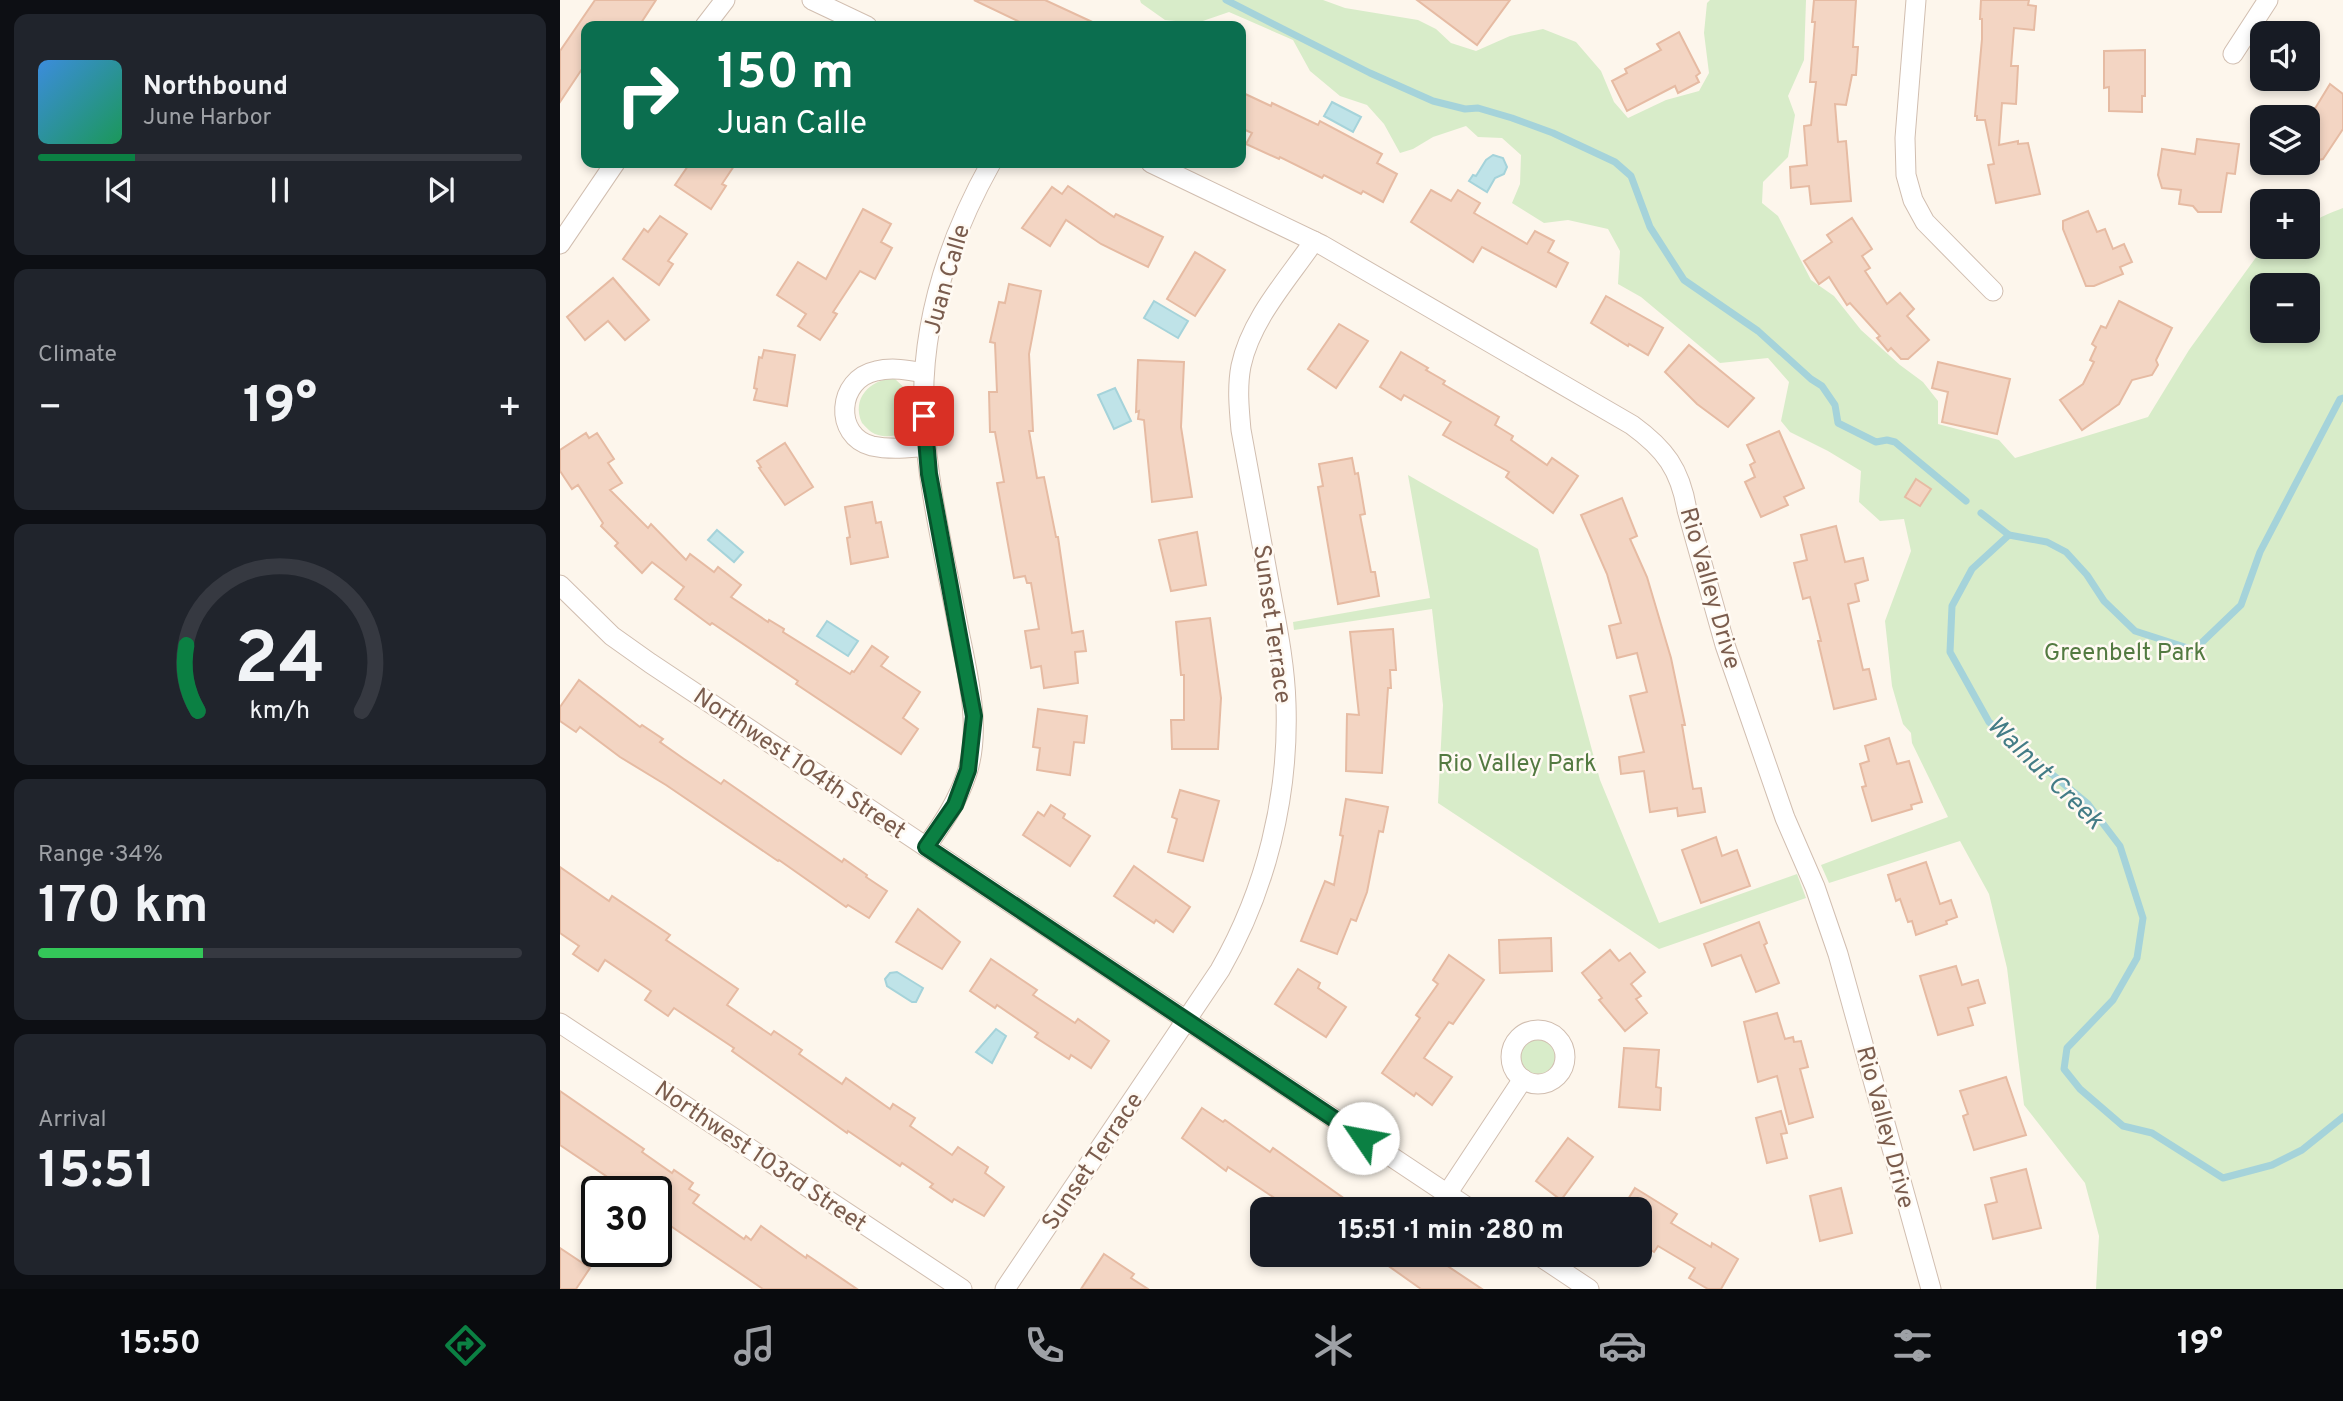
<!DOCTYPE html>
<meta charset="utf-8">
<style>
:root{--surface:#171b24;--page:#20242c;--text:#f1f3f6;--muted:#9ea1a6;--line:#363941;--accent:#0b8043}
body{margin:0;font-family:Overpass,sans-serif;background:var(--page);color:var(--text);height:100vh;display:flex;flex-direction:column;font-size:26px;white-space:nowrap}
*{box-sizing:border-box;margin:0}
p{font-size:23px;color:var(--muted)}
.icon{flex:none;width:38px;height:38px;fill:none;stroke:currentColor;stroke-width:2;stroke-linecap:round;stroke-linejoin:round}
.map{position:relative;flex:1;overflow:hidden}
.side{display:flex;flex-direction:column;gap:14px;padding:14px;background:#0d0f14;width:560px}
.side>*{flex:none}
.banner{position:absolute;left:21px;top:21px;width:665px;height:147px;border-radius:14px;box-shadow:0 4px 10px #0003;background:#0b6e4f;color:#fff;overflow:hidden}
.tools{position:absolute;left:1690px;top:21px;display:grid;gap:14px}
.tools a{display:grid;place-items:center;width:70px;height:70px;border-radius:14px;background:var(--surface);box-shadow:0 4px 10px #0003;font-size:35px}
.speed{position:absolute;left:21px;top:1176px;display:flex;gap:14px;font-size:35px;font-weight:700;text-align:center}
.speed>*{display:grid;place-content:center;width:91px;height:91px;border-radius:50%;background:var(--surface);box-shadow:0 4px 10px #0003;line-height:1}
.speed .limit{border:4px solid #111;border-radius:10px;background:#fff;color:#111}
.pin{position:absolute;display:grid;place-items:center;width:60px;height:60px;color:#fff;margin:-30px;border-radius:14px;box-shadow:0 4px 10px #0006}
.me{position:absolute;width:77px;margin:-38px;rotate:303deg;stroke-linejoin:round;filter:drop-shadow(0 0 5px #0008)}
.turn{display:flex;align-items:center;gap:24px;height:147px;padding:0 21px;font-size:32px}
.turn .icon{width:91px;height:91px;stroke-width:2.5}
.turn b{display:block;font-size:49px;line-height:60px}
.big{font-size:52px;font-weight:700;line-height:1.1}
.side .widget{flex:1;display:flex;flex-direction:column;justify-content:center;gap:10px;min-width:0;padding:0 24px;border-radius:14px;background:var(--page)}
.side .dial{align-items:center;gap:0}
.dial svg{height:182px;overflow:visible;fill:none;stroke:var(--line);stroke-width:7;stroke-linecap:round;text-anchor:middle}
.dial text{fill:var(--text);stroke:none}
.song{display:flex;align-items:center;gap:21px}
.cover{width:84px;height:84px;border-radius:10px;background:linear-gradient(135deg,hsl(210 70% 55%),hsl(150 70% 35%))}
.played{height:7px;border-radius:4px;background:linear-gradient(90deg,var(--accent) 20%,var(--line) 20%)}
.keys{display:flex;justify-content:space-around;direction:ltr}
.heat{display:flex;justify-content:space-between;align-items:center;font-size:38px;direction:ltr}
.charge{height:10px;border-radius:5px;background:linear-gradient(90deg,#34c759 34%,var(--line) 0)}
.trip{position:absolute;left:690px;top:1197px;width:402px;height:70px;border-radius:14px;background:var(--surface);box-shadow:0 4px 10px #0003;font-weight:700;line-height:70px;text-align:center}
.menu{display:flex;height:112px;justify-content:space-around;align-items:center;background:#090b0e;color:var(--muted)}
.menu .icon{width:49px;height:49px}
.menu .current{color:var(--accent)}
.menu b{font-size:32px;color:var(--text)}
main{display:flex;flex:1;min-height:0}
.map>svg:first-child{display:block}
</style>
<main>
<section class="side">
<div class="widget">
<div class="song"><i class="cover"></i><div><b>Northbound</b><p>June Harbor</p></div></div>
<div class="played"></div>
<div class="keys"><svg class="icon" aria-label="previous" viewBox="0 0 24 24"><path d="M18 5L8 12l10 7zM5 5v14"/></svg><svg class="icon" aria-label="pause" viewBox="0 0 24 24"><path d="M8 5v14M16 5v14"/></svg><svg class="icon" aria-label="next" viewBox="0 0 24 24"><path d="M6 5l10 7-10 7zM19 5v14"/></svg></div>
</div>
<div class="widget"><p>Climate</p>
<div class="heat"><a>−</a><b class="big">19°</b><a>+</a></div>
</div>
<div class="widget dial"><svg viewBox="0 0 100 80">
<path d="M14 69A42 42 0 1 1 86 69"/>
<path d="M14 69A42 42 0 0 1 9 40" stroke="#0b8043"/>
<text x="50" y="56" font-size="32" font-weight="700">24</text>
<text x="50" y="72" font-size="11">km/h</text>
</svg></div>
<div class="widget"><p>Range · 34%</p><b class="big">170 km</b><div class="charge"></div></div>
<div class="widget"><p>Arrival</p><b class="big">15:51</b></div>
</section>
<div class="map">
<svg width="1783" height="1289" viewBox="0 0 1783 1289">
<rect width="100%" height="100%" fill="#fdf6ec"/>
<g fill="#d8ecc9" fill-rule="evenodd">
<path d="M580,0h183l22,8 73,12 18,9 15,14 25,8 34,-15 33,-7 33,13 25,29 13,31 14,16 38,-18 33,-9 10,-18 -5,-40 3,-30 3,-3h96l-2,60 -16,36 7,19 -7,42 -25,25 -1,21 16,13 33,64 23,16 27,34 39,35 23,17 15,19v23l61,16 16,18 133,-41 41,-67 68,-94 22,-9h29c0,-29 11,-29 35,-39v1081h-247l3,-53 -14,-53 -61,-78 -17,-137 -18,-74 -29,-53 -131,42 -8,-18 127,-48 -36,-74 -1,-10 -8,-9 -11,-38 -7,-65 26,-70 -7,-32 -24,2 -21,-19 2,-31 -33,-20 -38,-19 -9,-11 8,-39 -21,-24 -48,5 -79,-66 -23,-13 2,-33 -12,-22 -40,-9 -24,3 -32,-20 8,-19 1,-29 -19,-17 -24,-1 -12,-11 -33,11 -20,12 -13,4 -16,-29 -17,-19 -27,-9 -30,-25 -17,-31 -64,-28 -32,11 -32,-3 -24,-17zM1703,285h45v46h-45z"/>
<path d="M334,378l18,17c10,25 -10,49 -37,39 -5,-2 -9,-7 -13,-11 -11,-25 8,-43 32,-45z"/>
<path d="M848,475l130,74 62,231 59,143 138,-49 9,24 -147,51 -221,-146 5,-98 -11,-96 -138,21 -1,-8 137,-24z"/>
<circle cx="978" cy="1056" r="18"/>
</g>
<g fill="#bfe3e8" stroke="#a5d3da" stroke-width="2">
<path d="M772,102l29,15 -8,15 -29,-16z"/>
<path d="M933,155l10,3 4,9 -3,7 -9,4 -8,14 -18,-11 4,-6 3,1 10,-16z"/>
<path d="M594,301l34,20 -10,17 -34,-20z"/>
<path d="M555,388l16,33 -17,8 -16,-34z"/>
<path d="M157,530l26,22 -9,10 -26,-22z"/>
<path d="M267,621l31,20 -10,15 -31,-20z"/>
<path d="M337,972l26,16 -7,14h-4l-25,-16 -2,-7 5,-6z"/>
<path d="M436,1029l10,7 -14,27 -16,-11z"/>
</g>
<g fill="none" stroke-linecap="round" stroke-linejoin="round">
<g stroke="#a5d3da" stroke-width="7">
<path d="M666,0l144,73 63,28 32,8 13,-1 34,10 41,15 62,29 16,14 19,51 34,53 74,51 53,48 11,7 13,19 3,18 38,19 11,-2 8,2 71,59"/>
<path d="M1421,513l28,22 38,7 19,10 21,23 17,26 31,30 59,19 47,-45 19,-53 80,-153 3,-1"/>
<path d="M1449,535l-37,34 -20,37 -2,46 39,70 99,82 32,42 23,72 -6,40 -24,42 -46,48 -3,21 16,20 43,37 29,7 71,45 49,-13 30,-15 41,-33"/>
</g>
</g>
<g fill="#f3d5c3" stroke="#e6bba3" stroke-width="2">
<path d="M35,0h61l-17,26h-53v37l-26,39v-51z"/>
<path d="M414,0h71l56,26h-73z"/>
<path d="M857,0h93l-33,45z"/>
<path d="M1254,0h42l-3,47h5l-2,28h-4l-6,30 -11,-1 3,38 8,-1 5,60 -40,3 -2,-18 -18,2 -1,-21 17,-2 -3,-39 7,-1 5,-43h-6l5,-60h-3z"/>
<path d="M1421,0h48l-1,5 8,1 -2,24 -20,-2 -3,38h7l-2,38 -14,-1 -3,42 19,-4v3l10,-1 12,51 -44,9 -8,-38 6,-1 -9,-44h-8v-4h-2l7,-77v-20h-2z"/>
<path d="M1119,32l21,41 -4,3 3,6 -21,11 -3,-7 -48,25 -15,-30 15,-8 -2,-4 36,-19 -4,-6z"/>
<path d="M1585,50v46h-3v16l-33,-1v-24l-5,1v-37z"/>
<path d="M1770,84l13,10v35l-20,30 -15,3v-42z"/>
<path d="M681,92l30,14 1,-3 46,22 2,-4 62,33 -5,9 20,11 -14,28 -20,-11 -2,3 -37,-19 -2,3 -42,-21 -1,2 -33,-15 6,-11 -11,-5z"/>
<path d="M1637,139l42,5 -4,30 -8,-1 -6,39h-23l-5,-6 -14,-2 2,-14 -19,-2 -4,-13 4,-26 33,5z"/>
<path d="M130,163h46l-14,21 4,2 -15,23 -36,-24z"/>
<path d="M508,186l46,31 2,-3 47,23 -15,30 -47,-23 -35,-24 -16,26 -28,-18 30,-41 10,7z"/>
<path d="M871,190l20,11 7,-11 22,13 -6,10 53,31 8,-13 19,10 -6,11 20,11 -12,24 -74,-40 -9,15 -62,-40z"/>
<path d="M303,209l28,15 -10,18 11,6 -17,31 -15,-8 -27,41 4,2 -17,26 -22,-14 8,-12 -29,-19 21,-33 28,17z"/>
<path d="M1528,211l9,21 8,-3 8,20 11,-5 8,18 -12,5 3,7 -29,12h-8l-23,-57v-8z"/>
<path d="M100,216l27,18 -19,27 5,3 -14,21 -36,-26 21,-30 4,3z"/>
<path d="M1292,218l20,31 -10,7 8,12 -5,3 22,33 13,-11 14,16 -7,7 22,24 -21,19h-7l-10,-11 -3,3 -11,-13 3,-2 -30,-33 -3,2 -18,-28 -10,7 -15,-23 28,-19 -5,-7z"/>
<path d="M635,252l30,18 -30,46 -28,-17z"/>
<path d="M53,278l36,42 -24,20 -17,-19 -23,19 -18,-23z"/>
<path d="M449,284l32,7 -12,63 4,77h-4l8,47 7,-1 12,60h2l14,96 11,-2 3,20 -11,1 3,31 -34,5 -3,-22 -10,2 -6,-37 14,-2 -8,-46h-4l-2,-7 -11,2 -17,-95 7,-1 -9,-50h-5l-1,-40h8l-2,-49 -5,-1 9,-40 6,1z"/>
<path d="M1046,296l57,32 -15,27 -19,-11 -1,2 -37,-23z"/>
<path d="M1559,301l53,27 -16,32 2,5 -6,10 -20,5 -13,24 -37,26 -22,-30 23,-16 11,-22 -4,-2 6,-13 -4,-3 9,-18 5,2z"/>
<path d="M779,324l29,17 -32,47 -28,-19z"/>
<path d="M1129,345l65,53 -26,29 -31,-23 -32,-32z"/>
<path d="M204,350l31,5 -8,51 -33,-6 3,-11 -3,-1 5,-31 3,1z"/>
<path d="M841,352l27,16 -2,2 19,11 -2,3 56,33 -4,8 18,11 -2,4 36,25 5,-7 26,18 -25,37 -47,-36 3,-5 -66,-37 8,-13 -47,-27 -3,5 -21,-13z"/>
<path d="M578,360l46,2 -3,65 11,70 -40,5 -8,-82 -6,-1 1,-8 -3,1z"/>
<path d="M1378,362l72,17 -13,55 -55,-12 6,-30 -16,-4z"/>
<path d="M1219,431l25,57 -20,9 4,8 -27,12 -16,-35 10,-5 -5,-12 5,-3 -8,-17z"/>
<path d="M26,433l3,5 8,-5 17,26 -6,4 14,20 -12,7 38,38 3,-4 35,36 4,-6 24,18 4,-5 23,18 -10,12 37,25 1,-2 15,9 -1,3 67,42 2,-3 2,1 18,-26 16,11 -7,9 39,26 -17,26 15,11 -17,25 -105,-70 2,-3 -86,-58 -2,2 -35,-26 9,-12 -32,-25 -10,11 -27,-27 3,-3 -17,-17 2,-3 -25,-38 -6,4 -12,-18v-21z"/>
<path d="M225,443l28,44 -28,18 -26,-37 2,-1 -4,-6z"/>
<path d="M792,458l3,16 3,-1 7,41 -5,1 11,57h4l4,24 -41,8 -20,-117 5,-1 -4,-22z"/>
<path d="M1356,479l15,10 -11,17 -15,-9z"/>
<path d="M1062,498l15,38 -7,3 17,38 24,81 14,67h-3l11,64 8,-1 4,24 -27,4 -1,-8 -27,4 -6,-41 -23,3 -2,-17 25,-5 -14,-56 17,-4 -10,-39 -20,5 -8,-32 12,-3 -14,-49 -26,-59z"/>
<path d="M312,502l4,21 5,-1 7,35 -37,7 -4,-26 3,-1 -5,-30z"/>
<path d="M1276,526l9,36 18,-4 5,22 -13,4 4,17 -11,3 15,66 6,-1 7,30 -42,10 -16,-68h3l-11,-44 -7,2 -9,-36 13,-3 -6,-25z"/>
<path d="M637,532l9,53 -35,6 -12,-51z"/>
<path d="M650,618l11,80 -3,51h-46l-1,-29h13v-45h-3l-5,-53z"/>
<path d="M833,629l3,41h-6l1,18h-3l-6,85 -36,-2 1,-57 12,1 -9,-83z"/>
<path d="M19,680l61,47 2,-2 21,14 -3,3 24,17 37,25 3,-4 118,82 2,-3 23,16 -1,2 21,14 -18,27 -21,-13 -2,2 -67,-47 -1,1 -112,-76 -46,-28 -40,-30 -4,5 -16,-11v-14z"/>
<path d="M478,709l49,7 -3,27 -10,-1 -4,33 -33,-5 3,-22 -7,-1z"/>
<path d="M1329,738l8,26 12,-3 13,41 -11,3 1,4 -40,12 -10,-34 4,-1 -6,-22 9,-3 -4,-15z"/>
<path d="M620,790l39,11 -16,60 -35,-9 9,-33 -5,-2z"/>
<path d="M786,799l42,8 -5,25 -4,-1 -12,61 -11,29 -5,-2 -14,35 -36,-13 24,-60 9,4 9,-49 -3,-1z"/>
<path d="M491,805l14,9 -2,4 27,18 -20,30 -47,-31 15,-23 6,4z"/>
<path d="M1156,837l6,19 15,-6 13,36 -49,17 -19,-53z"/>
<path d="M1366,862l14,42 11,-4 6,17 -11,4 1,3 -31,11 -4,-14 -4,1 -8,-23 -4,2 -8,-26z"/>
<path d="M574,866l56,41 -17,25 -17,-12 -2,3 -40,-27z"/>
<path d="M0,867l49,34 3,-5 58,39 -4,5 72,49 -11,16 44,30 3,-4 28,19 -3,4 43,30 4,-6 44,31 3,-5 22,14 -5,8 42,29 6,-8 30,20 -3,6 19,14 -20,29 -30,-17 -2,3 -22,-15 3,-3 -31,-21 -2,3 -52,-35 -1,2 -115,-82 2,-3 -60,-40 -6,8 -23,-16 6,-9 -46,-31 -7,11 -25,-17 6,-8 -19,-13z"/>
<path d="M358,909l42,33 -18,27 -46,-27z"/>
<path d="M1199,922l8,21 -3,2 15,38 -23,9 -15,-37 -29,11 -8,-22z"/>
<path d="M991,938l1,33 -52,2 -1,-33z"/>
<path d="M1050,950l9,11 11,-8 15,19 -14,12 10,12 -5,3 11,14 -22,18 -26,-31 3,-2 -20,-25z"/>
<path d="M889,955l35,25 -31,44 -4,-2 -25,36 28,19 -20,28 -16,-12 -2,3 -32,-23 38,-55 -4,-3 22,-31 -5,-4z"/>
<path d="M431,959l46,31 -4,5 42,28 3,-4 31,22 -18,27 -20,-13 -2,4 -34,-22 3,-4 -41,-28 -2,3 -25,-17z"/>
<path d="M1396,966l6,19 16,-5 7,23 -17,5 5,17 -35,10 -18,-59z"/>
<path d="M738,969l22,14 -2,5 28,19 -20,30 -51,-33z"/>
<path d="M1217,1013l8,26 8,-2 1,5 7,-1 7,26 -8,2 13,48 -24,7 -12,-48 -19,6 -14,-60z"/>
<path d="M1064,1048l35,2 -3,37 5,1 -1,22 -41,-3z"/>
<path d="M1446,1077l20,58 -52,15 -11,-34 5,-2 -8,-23z"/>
<path d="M0,1091l84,58 -2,3 30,21 2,-3 19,13 -4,6 10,6 -6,8 51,36 2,-3 5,4 10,-14 45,32 1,-3 50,34h-94l-107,-73v-24h-15l-20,-13 -3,5 -58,-39z"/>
<path d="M642,1108l21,14 2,-2 45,32 3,-4 86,61h-68l-63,-42 -2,4 -44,-33z"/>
<path d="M1221,1111l6,22 -6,1 6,24 -20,5 -11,-45z"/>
<path d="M1008,1138l25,19 -32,43 -25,-19z"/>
<path d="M1466,1169l15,59 -48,11 -8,-34 12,-3 -6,-24z"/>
<path d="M1075,1188l42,26 -6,9 40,24 1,-4 26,16 -17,30h-13l-19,-11 6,-10 -37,-22 -4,6 -14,-9v-34h-18z"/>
<path d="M1281,1188l11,45 -32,8 -10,-45z"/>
<path d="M0,1248l30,20 -14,21h-16z"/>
<path d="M544,1254l30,20 -3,4 17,11h-67z"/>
<path d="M813,1255h58l51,34h-61z"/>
</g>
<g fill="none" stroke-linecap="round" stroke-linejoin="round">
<defs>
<g id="street">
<path d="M252,0l55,26"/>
<path d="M1356,0l-11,138 1,37 7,25 12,22 68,69"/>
<path d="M145,26l20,-26"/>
<path d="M1673,54l35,-54"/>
<path d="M591,163l171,82 310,180c33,24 48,44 55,85l38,135 60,173 30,69 23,67 93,335"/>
<path d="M0,244l55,-81"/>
<path d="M364,373c-16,-3 -32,-6 -48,-2 -39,8 -43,65 -4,75 18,4 37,2 55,0"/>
<path d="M0,585l52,51 38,27 820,546"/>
<path d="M366,847c17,-24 32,-46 41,-74 15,-47 0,-101 -9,-147 -13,-69 -31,-139 -34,-210 -4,-89 24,-176 67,-253"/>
<path d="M0,1023l402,266"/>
<circle cx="978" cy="1057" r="27"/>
<path d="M887,1194l76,-115"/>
<path d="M978,1255l51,34"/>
<path d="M445,1289l215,-319c46,-80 69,-173 66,-266 -1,-39 -9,-78 -16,-116 -10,-53 -19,-106 -29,-158 -2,-22 -4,-43 0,-64 10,-47 47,-87 73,-125"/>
</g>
</defs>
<use href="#street" stroke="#d1beb0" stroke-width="21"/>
<use href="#street" stroke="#fff" stroke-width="19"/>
</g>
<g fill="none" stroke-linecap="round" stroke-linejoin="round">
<defs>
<path id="route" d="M364,416l5,58 45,242 -6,54 -13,35 -29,42 437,291"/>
</defs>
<use href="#route" stroke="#07532c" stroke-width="18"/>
<use href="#route" stroke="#0b8043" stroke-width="12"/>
</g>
<g text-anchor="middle" stroke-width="5" stroke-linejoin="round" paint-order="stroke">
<g font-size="24" fill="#7a5c4d" stroke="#fffaf3">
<text transform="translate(386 279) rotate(-74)" y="8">Juan Calle</text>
<text transform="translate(1151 588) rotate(74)" y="8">Rio Valley Drive</text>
<text transform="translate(713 624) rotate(82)" y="8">Sunset Terrace</text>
<text transform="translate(240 763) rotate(34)" y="8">Northwest 104th Street</text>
<text transform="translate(1326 1127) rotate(75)" y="8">Rio Valley Drive</text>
<text transform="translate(201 1156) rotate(34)" y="8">Northwest 103rd Street</text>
<text transform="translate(532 1161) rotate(-56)" y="8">Sunset Terrace</text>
</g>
<g font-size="24" fill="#537a41" stroke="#fffaf3">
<text x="1565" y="660">Greenbelt Park</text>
<text x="957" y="771">Rio Valley Park</text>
</g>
<g font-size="26" font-style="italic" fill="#437c86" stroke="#fffaf3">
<text transform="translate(1486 772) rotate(44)" y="9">Walnut Creek</text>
</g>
</g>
</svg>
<div class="tools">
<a><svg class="icon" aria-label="sound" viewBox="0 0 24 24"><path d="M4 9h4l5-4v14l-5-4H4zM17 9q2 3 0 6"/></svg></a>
<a><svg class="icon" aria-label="layers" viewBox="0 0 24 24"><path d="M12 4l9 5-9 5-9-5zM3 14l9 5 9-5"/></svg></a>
<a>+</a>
<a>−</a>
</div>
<div class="speed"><div class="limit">30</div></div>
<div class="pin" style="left:364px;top:416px;background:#d93025"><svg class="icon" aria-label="arrive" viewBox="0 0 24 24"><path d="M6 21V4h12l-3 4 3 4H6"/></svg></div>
<svg class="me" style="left:803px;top:1138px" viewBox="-20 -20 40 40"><circle r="19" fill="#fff"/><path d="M0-13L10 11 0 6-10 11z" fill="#0b8043"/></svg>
<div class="trip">15:51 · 1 min · 280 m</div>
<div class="banner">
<div class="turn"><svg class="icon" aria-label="right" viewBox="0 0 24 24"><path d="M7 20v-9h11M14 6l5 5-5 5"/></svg><div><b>150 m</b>Juan Calle</div></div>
</div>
</div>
</main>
<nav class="menu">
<b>15:50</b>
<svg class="icon current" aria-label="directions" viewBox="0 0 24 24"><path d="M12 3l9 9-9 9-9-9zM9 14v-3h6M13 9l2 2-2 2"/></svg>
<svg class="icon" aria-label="music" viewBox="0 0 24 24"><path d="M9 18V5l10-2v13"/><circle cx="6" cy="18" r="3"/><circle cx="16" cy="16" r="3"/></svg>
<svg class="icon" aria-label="phone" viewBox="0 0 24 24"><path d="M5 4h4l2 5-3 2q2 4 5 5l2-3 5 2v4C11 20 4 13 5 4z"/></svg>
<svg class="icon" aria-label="climate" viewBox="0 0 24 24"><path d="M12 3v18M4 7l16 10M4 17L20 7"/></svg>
<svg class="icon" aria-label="car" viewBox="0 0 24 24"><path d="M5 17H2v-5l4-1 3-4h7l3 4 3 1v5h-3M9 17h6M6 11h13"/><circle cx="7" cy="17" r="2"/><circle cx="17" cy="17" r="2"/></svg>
<svg class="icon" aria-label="filters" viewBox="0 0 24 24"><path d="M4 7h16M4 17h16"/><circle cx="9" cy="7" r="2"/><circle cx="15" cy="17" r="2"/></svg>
<b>19°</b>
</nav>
